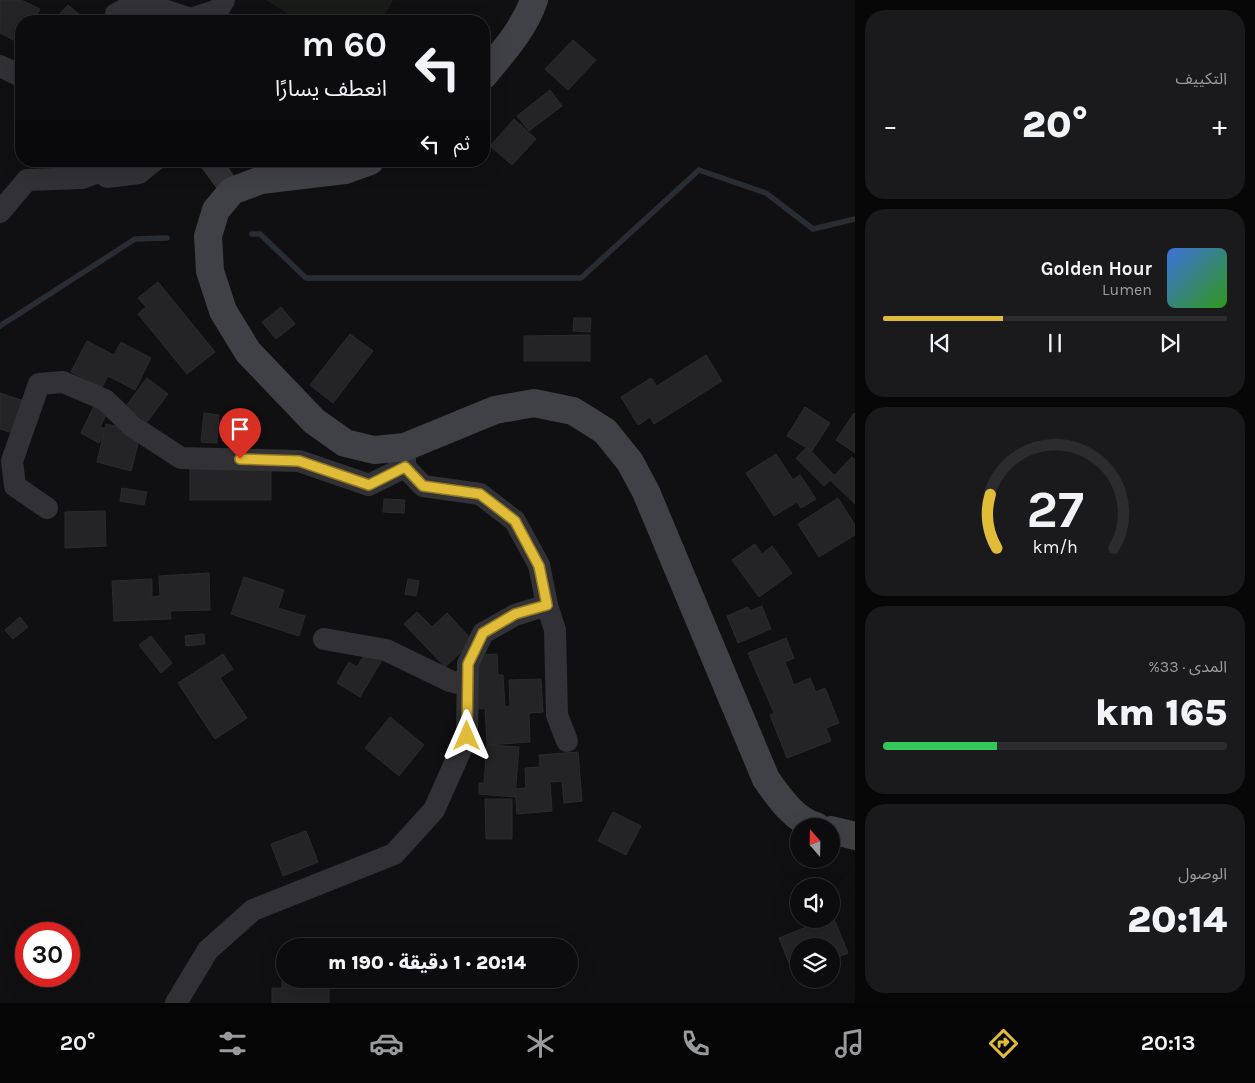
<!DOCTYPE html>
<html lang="ar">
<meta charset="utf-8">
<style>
:root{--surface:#0c0c0e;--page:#1a1a1c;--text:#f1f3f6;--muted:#9a9b9e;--line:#2c2c2e;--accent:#e1bc39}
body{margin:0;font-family:Karla,"Noto Sans Arabic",sans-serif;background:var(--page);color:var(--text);direction:rtl;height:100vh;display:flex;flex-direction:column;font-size:19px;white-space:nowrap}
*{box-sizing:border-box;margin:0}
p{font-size:16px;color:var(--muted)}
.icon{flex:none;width:28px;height:28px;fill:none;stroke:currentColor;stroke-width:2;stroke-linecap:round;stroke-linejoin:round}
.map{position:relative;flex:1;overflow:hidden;direction:ltr}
.panel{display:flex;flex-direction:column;gap:10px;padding:10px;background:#070708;width:400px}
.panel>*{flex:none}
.guide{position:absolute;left:15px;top:15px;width:475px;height:152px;border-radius:20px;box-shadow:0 5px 20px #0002,0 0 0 1px var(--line);direction:rtl;background:#0c0c0e;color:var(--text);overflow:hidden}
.needle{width:32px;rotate:340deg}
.buttons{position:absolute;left:790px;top:818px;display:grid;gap:10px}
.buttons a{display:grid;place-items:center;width:50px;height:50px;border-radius:50%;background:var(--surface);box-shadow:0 5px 20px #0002,0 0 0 1px var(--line);font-size:25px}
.speed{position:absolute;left:15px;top:922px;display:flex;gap:10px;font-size:25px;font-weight:700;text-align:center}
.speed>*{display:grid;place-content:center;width:65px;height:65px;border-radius:50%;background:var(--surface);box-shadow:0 5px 20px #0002,0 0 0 1px var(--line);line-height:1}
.speed .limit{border:8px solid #d22;background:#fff;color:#111}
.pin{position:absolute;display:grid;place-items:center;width:42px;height:42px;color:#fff;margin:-51px -21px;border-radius:50% 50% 50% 0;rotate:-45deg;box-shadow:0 0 5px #0007}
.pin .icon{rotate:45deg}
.me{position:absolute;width:55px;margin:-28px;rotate:0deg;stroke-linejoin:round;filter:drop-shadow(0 0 4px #0008)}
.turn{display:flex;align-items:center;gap:18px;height:105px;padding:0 20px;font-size:22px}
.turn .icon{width:65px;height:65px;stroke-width:2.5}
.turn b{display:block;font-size:35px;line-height:42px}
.then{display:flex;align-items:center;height:48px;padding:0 20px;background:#0003;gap:10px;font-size:19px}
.big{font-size:38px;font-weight:800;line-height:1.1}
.panel .widget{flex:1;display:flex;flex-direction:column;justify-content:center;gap:8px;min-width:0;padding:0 18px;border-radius:20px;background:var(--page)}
.panel .dial{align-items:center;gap:0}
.dial svg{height:130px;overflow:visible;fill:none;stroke:var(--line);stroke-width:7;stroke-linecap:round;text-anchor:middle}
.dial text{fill:var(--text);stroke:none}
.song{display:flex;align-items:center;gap:15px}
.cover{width:60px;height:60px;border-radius:8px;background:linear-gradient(135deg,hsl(220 70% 55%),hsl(110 70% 35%))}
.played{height:5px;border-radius:2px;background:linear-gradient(90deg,var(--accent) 35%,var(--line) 35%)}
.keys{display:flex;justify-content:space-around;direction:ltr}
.heat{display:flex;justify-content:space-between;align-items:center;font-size:28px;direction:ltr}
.charge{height:8px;border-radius:4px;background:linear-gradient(90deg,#34c759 33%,var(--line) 0)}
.trip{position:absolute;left:276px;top:938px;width:302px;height:50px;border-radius:25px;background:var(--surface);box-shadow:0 5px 20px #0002,0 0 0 1px var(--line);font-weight:800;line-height:50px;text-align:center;direction:rtl}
.tabs{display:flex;height:80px;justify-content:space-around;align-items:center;background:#050506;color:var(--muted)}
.tabs .icon{width:35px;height:35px}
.tabs .current{color:var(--accent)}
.tabs b{font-size:22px;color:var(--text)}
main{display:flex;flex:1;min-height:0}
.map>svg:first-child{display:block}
</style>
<main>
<section class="panel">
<div class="widget"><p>التكييف</p>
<div class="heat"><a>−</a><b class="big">20°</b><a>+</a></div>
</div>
<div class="widget">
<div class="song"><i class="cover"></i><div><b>Golden Hour</b><p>Lumen</p></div></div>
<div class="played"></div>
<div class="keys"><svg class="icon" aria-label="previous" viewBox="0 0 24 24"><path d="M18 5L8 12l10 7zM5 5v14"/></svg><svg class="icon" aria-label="pause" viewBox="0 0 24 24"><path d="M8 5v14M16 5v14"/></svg><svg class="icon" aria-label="next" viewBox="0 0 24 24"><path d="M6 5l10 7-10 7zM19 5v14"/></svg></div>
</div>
<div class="widget dial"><svg viewBox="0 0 100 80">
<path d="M14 69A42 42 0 1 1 86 69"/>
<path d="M14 69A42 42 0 0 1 10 36" stroke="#e1bc39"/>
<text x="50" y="56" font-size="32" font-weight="700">27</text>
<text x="50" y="72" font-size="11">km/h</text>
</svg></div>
<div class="widget"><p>المدى · 33%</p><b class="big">165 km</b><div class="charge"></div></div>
<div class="widget"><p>الوصول</p><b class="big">20:14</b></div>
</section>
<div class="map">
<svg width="855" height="1003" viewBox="0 0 855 1003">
<rect width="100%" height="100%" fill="#101012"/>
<path fill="#171c18" d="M266,0h127l-6,11 -12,10h-76z"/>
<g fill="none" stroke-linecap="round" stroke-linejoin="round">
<g stroke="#282d34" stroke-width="5.5">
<path d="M252,234h8l46,44h275l118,-108 67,23 47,36 42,-10"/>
<path d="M0,326l135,-87 32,-1"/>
</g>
</g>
<g fill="#242326" stroke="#2b2a2d">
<path d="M0,0h21l19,9 -7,12h-12v23l-21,-11z"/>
<path d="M68,5l19,16h-34z"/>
<path d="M573,40l23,20 -28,30 -23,-21z"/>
<path d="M550,90l12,16 -33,25 -12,-15z"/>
<path d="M514,119l22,20 -24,26 -22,-19z"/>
<path d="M158,282l57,70 -28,22 -49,-60 8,-7 -8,-9z"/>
<path d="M281,307l14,17 -19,15 -14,-17z"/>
<path d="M574,318h17l-1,14 -17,-1z"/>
<path d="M350,334l23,17 -40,52 -23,-18z"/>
<path d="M590,335v26h-66v-25z"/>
<path d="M87,341l27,14 7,-13 30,16 -16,32 -27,-14 -6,11 -31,-15z"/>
<path d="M706,355l16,26 -68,43 -4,-7 -12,8 -17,-28 30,-19 6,8z"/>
<path d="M147,378l21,16 -21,28 -21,-16z"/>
<path d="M0,393l27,9 -11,32 -16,-5z"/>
<path d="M95,404l13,7 -8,16 6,2 -7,14 -18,-10z"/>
<path d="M805,407l25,16 -18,28 -25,-15z"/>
<path d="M204,413l15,2 -2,28 -16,-1z"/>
<path d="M854,413l1,1v39l-19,-13z"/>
<path d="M106,424l35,8 -10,39 -34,-9z"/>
<path d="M807,447l28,29 -11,10 -28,-28z"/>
<path d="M776,454l17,26 7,-5 16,24 -15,9 -4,-6 -23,14 -28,-43z"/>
<path d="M852,457l3,3v44l-25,-24z"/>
<rect x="190" y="463" width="81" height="37"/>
<path d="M122,488l25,4 -3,13 -24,-4z"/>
<path d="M838,498l17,27v10l-36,22 -21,-33z"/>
<path d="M384,499l21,1 -1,13 -21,-1z"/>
<path d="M105,511l1,35 -41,2v-36z"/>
<path d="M755,544l7,10 10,-8 20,27 -33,24 -27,-37z"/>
<path d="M209,573l1,37 -40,1 1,8 -57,2 -2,-40 40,-2v18l8,-1 -1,-20z"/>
<path d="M244,577l40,13 -6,18 27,8 -6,20 -68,-22z"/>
<path d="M408,579l11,2 -3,15 -11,-2z"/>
<path d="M762,606l9,23 -33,14 -11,-27 21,-9 2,4z"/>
<path d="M417,612l15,15 15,-14 26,28 -28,26 -41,-43z"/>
<path d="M20,617l8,10 -15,12 -8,-9z"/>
<path d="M204,634l1,10 -19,2 -1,-10z"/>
<path d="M151,636l21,27 -11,10 -22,-28z"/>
<path d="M786,638l8,20 -9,4 9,23 16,-7 6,14 9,-4 14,35 -13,5 5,13 -44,17 -17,-43 4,-2 -26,-60z"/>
<path d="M367,651l15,9 -22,37 -23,-14 12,-21 8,5z"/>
<path d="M223,654l10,15 -13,9 27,40 -32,21 -37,-56z"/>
<path d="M497,654l1,21h5l2,32 5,-1 -1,-26 32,-1 2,33 -14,1 1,29 -43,3 -2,-37 -7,1 -3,-54z"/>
<path d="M390,717l34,28 -25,31 -34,-28z"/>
<path d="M487,745l32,2 -4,50 -36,-3v-11h5z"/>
<path d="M578,752l4,49 -18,2 -2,-22 -12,1 2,29 -35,3 -2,-25 11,-1 -1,-20 15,-1 -1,-12z"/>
<path d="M485,799h27v40h-26z"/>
<path d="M613,812l28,14 -15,29 -28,-14z"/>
<path d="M306,831l12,31 -35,14 -12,-32z"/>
<path d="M833,916l15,37 -17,7v-14h-32v27l-5,2 -15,-37 47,-19h5z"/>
<path d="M282,975h3v4h44v24h-57v-15h10z"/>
</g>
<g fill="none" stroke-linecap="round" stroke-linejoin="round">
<g stroke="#323236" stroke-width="22">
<path d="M116,21v-7l23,-12 52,17 27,-9 6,-10"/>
<path d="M0,66l21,10"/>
<path d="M210,161l22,30"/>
<path d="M91,163l16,14 32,-4 15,-12"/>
<path d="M0,212l27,-32 55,-2 19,-7"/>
<path d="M47,508l-32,-22 -3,-25 27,-77 24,-2 42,18 27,26 49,32 118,3 70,24 36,-18"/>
<path d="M547,605l8,25 2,85 10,26"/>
<path d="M324,639l62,11 64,31 17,4"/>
<path d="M176,1003l32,-53 45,-40 141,-56 40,-44 33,-74 1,-72 15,-31 32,-18 32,-10 -8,-40 -24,-44 -35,-27 -57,-8 -18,-19v-20"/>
</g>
<g stroke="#404146" stroke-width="28">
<path d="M484,75c19,-23 40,-46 50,-75"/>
<path d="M370,161l-25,9 -84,10 -29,11 -16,19 -8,26 2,35 13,40 25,41 66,69 31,22 29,7 31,-3 90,-37 39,-7 39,8 32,20 25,31 16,30 120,287c12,17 29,42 50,47"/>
<path d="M831,830l24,6"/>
</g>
</g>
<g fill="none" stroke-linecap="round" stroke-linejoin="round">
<defs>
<path id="route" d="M240,459l59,2 70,24 36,-18 18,19 57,8 35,27 24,45 8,39 -32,9 -32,19 -15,31 -1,72"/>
</defs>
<use href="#route" stroke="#927a25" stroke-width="12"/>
<use href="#route" stroke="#e1bc39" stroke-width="9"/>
</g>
</svg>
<div class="buttons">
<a><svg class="needle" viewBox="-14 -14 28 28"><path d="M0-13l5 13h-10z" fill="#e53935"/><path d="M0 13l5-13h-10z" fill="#9a9b9e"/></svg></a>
<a><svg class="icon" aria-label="sound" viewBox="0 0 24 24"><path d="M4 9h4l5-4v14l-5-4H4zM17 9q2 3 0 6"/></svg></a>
<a><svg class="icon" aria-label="layers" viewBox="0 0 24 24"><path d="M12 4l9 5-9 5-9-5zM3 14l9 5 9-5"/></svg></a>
</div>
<div class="speed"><div class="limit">30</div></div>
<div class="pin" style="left:240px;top:459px;background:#d93025"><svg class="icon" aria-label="arrive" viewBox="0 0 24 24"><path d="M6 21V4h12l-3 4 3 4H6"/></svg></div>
<svg class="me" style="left:467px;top:736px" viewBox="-20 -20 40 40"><path d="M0-17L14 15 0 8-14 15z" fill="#e1bc39" stroke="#fff" stroke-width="4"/></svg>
<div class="trip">20:14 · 1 دقيقة · 190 m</div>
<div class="guide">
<div class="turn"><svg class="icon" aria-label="left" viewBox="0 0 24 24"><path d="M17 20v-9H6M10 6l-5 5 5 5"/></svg><div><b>60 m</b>انعطف يسارًا</div></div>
<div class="then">ثم<svg class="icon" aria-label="left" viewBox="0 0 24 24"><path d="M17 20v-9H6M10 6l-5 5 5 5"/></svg></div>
</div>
</div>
</main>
<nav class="tabs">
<b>20:13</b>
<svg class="icon current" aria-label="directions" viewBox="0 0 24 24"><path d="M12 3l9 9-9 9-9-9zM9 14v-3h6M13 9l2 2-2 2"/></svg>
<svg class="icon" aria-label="music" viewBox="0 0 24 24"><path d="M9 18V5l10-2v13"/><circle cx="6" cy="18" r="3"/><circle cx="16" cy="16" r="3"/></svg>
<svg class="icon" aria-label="phone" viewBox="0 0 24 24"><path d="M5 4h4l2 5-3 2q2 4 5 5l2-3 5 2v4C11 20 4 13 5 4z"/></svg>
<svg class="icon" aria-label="climate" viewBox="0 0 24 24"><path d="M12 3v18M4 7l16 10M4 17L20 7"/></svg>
<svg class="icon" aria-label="car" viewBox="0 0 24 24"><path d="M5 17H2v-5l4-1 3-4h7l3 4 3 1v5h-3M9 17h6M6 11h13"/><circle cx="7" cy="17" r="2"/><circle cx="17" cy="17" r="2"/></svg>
<svg class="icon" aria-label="filters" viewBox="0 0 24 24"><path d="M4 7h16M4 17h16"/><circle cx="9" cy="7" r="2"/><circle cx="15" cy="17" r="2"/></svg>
<b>20°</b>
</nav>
